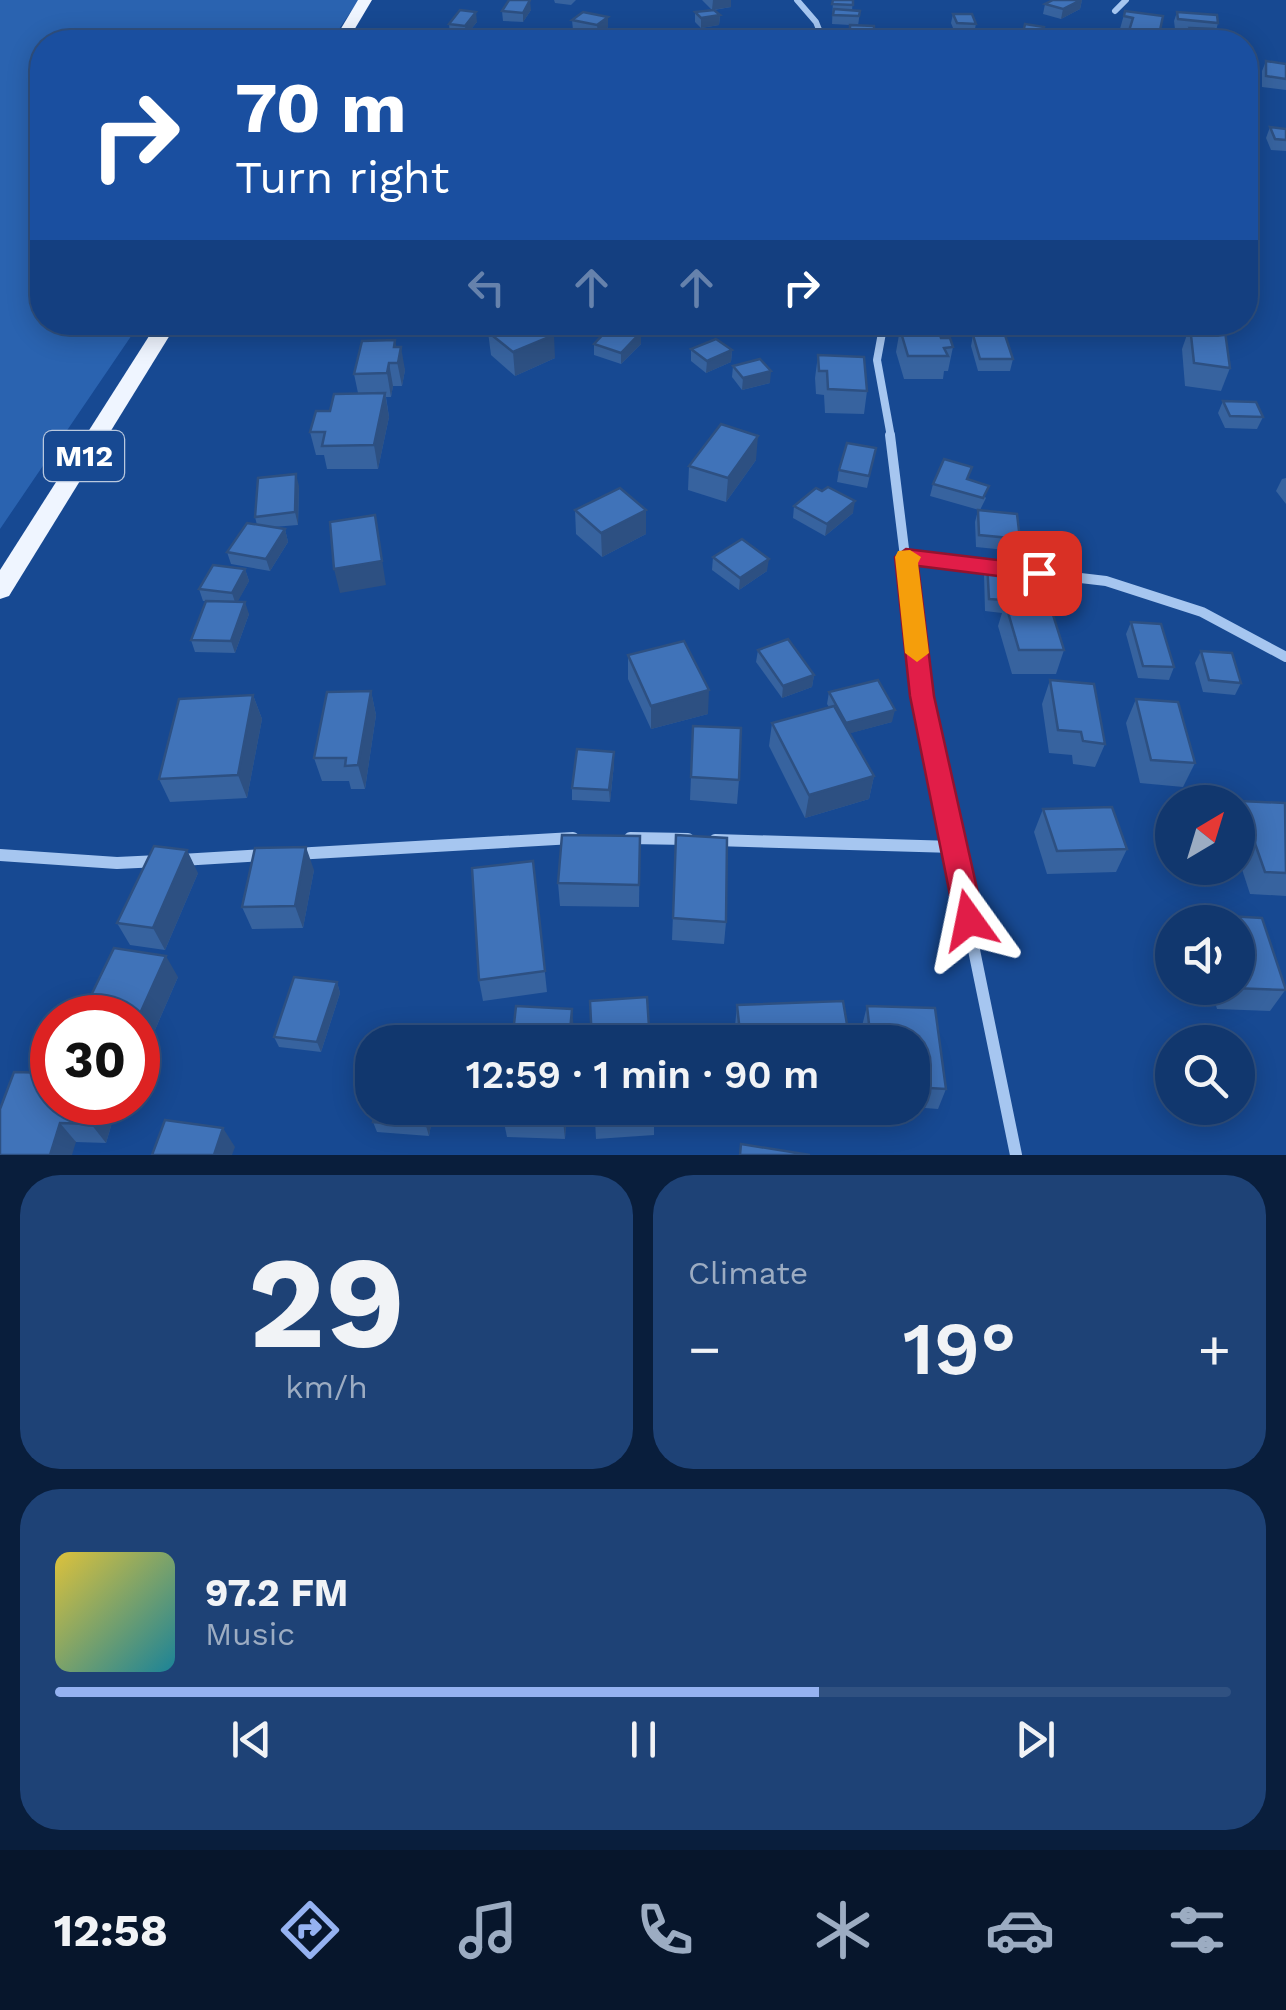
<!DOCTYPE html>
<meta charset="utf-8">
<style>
:root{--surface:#11376e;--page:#1e4276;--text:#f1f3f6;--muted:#9cacc2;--line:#305181;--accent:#95b2f1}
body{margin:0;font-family:"Work Sans",sans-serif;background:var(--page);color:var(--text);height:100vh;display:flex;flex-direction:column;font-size:38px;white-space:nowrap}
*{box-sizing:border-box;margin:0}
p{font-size:32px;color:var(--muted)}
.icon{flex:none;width:55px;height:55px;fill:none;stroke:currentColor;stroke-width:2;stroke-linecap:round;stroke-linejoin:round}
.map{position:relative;height:1155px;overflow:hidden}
.details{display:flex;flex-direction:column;gap:20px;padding:20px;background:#091e3c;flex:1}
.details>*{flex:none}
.top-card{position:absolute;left:30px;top:30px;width:1228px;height:305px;border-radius:40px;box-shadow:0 5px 25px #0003,0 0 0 2px var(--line);background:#1a4fa0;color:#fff;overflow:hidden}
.needle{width:65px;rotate:38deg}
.buttons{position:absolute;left:1155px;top:785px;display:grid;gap:20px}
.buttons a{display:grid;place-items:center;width:100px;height:100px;border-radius:50%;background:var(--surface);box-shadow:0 5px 25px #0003,0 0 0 2px var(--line);font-size:50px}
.speed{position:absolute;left:30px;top:995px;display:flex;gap:20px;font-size:50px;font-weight:700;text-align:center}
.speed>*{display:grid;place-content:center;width:130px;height:130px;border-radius:50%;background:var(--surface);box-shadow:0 5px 25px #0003,0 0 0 2px var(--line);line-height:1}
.speed .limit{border:15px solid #d22;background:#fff;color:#111}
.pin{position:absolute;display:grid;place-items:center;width:85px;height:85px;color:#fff;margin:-42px;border-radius:20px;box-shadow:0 5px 15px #0006}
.me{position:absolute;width:110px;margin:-55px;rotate:348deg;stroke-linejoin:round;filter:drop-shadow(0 0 8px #0008)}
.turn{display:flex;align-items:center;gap:35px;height:210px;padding:0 40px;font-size:45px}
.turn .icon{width:130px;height:130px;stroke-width:2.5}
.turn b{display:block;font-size:70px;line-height:85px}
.lanes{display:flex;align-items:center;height:95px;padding:0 40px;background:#0003;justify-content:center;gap:50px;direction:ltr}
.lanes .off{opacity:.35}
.big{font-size:75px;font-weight:600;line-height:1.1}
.details .tile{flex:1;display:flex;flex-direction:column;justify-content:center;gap:15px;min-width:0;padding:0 35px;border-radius:40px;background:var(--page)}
.details .dial{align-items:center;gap:0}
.dial b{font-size:130px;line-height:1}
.song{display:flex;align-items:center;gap:30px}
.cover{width:120px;height:120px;border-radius:15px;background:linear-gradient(135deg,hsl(50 70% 55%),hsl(190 70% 35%))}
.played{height:10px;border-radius:5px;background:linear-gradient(90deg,var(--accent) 65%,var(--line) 65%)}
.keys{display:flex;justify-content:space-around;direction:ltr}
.heat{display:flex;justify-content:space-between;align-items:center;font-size:55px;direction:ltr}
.details .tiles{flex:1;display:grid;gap:20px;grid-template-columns:1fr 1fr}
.tile:last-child{grid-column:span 2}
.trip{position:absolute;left:355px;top:1025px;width:575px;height:100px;border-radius:40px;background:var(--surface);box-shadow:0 5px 25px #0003,0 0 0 2px var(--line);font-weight:600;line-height:100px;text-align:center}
.tabs{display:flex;height:160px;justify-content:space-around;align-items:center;background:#07162c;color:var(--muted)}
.tabs .icon{width:70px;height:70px}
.tabs .active{color:var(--accent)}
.tabs b{font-size:45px;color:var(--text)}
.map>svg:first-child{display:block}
</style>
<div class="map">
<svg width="1286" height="1155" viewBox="0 0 1286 1155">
<rect width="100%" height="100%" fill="#174992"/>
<path fill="#2a63b0" d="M0,0h359l-29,42h-288v280l98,1 -140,206z"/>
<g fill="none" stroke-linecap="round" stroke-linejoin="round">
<g stroke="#a6c6f0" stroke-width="6">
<path d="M797,0l19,22 8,20"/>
<path d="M1115,11l11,-11"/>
</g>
<path stroke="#a6c6f0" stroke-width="8" d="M884,322l-7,38 14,77"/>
<g stroke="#a6c6f0" stroke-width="10">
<path d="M890,435l32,260 12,57"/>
<path d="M906,557l93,11"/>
<path d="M1021,571l85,10 96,31 84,45"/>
</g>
<g stroke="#a6c6f0" stroke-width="12">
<path d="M933,750l83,405"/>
<path d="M630,838l58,1"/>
<path d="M715,840l239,7"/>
<path d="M295,854l278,-16"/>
<path d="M0,855l117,8 42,-2"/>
<path d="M181,860l82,-5"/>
</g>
<g fill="#eff5ff" fill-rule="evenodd">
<path d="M358,0h14l-25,42h-14z"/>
<path d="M158,322h20l-169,274 -9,3v-29z"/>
</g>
</g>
<g fill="#37639f">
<path d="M554,0h22l-5,5 -16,-2z"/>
<path d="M702,0h29v7l-17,3 6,5 -1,10 -18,3 -6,-6v-10l17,-2z"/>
<path d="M833,0h20l-1,10 8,1 -2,15 16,8 -1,8h-24l1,-17 -18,-1z"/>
<path d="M1082,0l-2,9 -19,10 -18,-5 2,-10z"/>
<path d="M531,10l-8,12 -20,-1 -1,-10z"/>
<path d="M1125,11l38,5 -6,26h-31l2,-5 -10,-1z"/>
<path d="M1177,12l41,11 -2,8 7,10v1h-33l-3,-4 2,-8 -14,-1 -1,-8z"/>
<path d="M953,14l23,10 -2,9h-19l-4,-10z"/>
<path d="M572,20l36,7 -10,8 -25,-5z"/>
<path d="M477,22l-11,13 -16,-1 -1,-10z"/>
<path d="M1025,24l19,3 -4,15h-19z"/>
<path d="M1266,61l20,3v26l-24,-3v-16z"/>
<path d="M1270,127l16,2v22l-15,-1 -5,-12z"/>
<path d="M1245,209h7l-5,11h-2z"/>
<path d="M815,322h38l-2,12 -29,3z"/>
<path d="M1001,322h32l-2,9 -30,-4z"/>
<path d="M913,323l28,15 12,9 -5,24h-4l-1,8h-39l-8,-27 4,-23h12z"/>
<path d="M1190,326l40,42 -9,23 -36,-5 -3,-37z"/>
<path d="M488,332l67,26 -40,18 -24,-21z"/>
<path d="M641,332v12l-20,20 -27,-9v-11z"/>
<path d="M973,335l40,24 -3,12h-32l-7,-25z"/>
<path d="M396,347l9,23 -3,16h-9l-2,11h-5l3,20 -11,52h-51l-3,-14h-8l-6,-23 20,-21 28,-18 -4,-19z"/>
<path d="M691,349l41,1 -1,12 -25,11 -15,-12z"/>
<path d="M818,355l49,36 -3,23 -39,-1 -1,-18 -8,-1 -1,-16z"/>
<path d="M733,366l37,17 -28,7 -10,-13z"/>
<path d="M1223,401l40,16 -6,12 -32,-1 -7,-15z"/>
<path d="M876,448l-9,40 -30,-6 2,-12z"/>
<path d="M756,460l-30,42 -38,-12 1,-24z"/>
<path d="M1286,478v26l-10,-13 6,-12z"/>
<path d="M969,480l17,18 -6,12 40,29 -4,12 -40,-4 -1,-25 3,-12h1l-49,-14 3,-12z"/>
<path d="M299,486l-1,39 -25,2 12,2 3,13 -18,29 -39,-7 -4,-12 30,-27 -2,-8z"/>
<path d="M822,491l31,22 -28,23 -32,-18 1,-12z"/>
<path d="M575,510l71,24 -44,23 -26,-23z"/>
<path d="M713,557l54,14 -28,19 -27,-20z"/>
<path d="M987,562l45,40 32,48 -8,24h-44l-14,-48 4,-13 -17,-2 -1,-37z"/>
<path d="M245,569l4,12 -12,21 12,12 -14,39 -40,-1 -4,-12 15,-39h-3l-4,-12z"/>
<path d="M1131,622l43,45 -5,13 -31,-2 -12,-44z"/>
<path d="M758,650l56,25 -2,12 -30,11 -26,-36z"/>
<path d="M1201,651l40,32 -6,12 -32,-3 -8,-29z"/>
<path d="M628,655l80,59 -57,15 -23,-50z"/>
<path d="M1050,680l55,64 -10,23 -22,-3 -1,-9 -23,-2 -7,-49z"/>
<path d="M371,691l5,24 -11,74h-14l-2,-8h-27l-8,-23z"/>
<path d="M829,692l63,30 -42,11 24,43 -5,23 -64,19 -36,-72 3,-23 57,-16 -2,-3z"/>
<path d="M253,695l9,24 -15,79 -77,4 -11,-23z"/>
<path d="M1136,699l59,64 -12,24 -43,-4 -14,-60z"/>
<path d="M693,726l46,54 -2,24 -47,-4z"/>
<path d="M614,752v12l-4,38 -38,-2v-12z"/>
<path d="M1240,801l46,5v90l-36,-2 -12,-37v-53z"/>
<path d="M1043,809l84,40 -11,23 -69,2 -13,-42z"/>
<path d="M676,835l50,87 -2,22 -52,-4z"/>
<path d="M640,836l-1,71 -79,-1 -2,-23z"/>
<path d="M533,861l14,131 -64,9 -4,-21z"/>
<path d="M314,870l-11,58 -51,1 -10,-22z"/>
<path d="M198,873l-33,77 -35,-5 -13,-22z"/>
<path d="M1210,915l52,3 24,71 -16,22 -53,-2 -6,-21h27v-66h-32z"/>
<path d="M178,977l-27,62 -13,-2v-19h-49l-5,-8z"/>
<path d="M337,982l3,11 -19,59 -42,-5 -5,-10z"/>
<path d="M737,1005l113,37h-114l-1,-16z"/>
<path d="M867,1006l68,2 11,81 -8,20 -26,-2v-65h-49l-1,-16z"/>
<path d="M118,1102l-12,41 -30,-1 -76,-33z"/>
<path d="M434,1108l-5,28 -52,-4 -4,-10z"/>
<path d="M567,1108l-2,31 -58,-2 -4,-19z"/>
<path d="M654,1108v27l-58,4 -1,-19z"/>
<path d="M742,1108h72l-1,1 -70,2z"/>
</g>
<g fill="#2d5082">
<path d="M530,0l1,10 -8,12v-9z"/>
<path d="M713,0h18v7l-19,3z"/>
<path d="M1082,0l-2,9 -19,10 2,-10z"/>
<path d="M476,12l1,10 -11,13 -1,-9z"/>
<path d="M720,15l-1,10 -18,3v-10z"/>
<path d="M608,17v10l-10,8 -1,-10z"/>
<path d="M641,332v12l-20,20v-11z"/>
<path d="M554,335l1,23 -40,18 -2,-24z"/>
<path d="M395,340l4,20 2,-13 4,23 -3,16 -8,-39z"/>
<path d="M732,350l-1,12 -25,11 1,-12z"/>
<path d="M389,363l4,23 -2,11 -4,-24z"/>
<path d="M771,371l-1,12 -28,7 1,-12z"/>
<path d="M385,393l4,24 -11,52 -4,-24z"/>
<path d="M758,436l-2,24 -30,42 2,-24z"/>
<path d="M296,474l3,12 -1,39 -3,-13z"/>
<path d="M855,501l-2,12 -28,23 2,-12z"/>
<path d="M646,510v24l-44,23 -1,-24z"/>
<path d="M375,515l11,70 -46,8 -6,-24z"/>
<path d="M285,529l3,13 -18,29 -4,-12z"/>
<path d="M769,559l-2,12 -28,19 1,-12z"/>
<path d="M245,569l4,12 -13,24 -4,-12z"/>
<path d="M245,602l4,12 -14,39 -4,-12z"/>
<path d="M814,675l-2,12 -30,11 1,-12z"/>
<path d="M709,690l-1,24 -57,15v-23z"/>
<path d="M371,691l5,24 -11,74 -7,-24z"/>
<path d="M253,695l9,24 -15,79 -9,-23z"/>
<path d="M895,710l-3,12 -48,13 2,-12z"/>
<path d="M614,752v12l-4,38 -1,-12z"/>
<path d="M874,776l-5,23 -64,19 4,-23z"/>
<path d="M306,847l8,23 -11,58 -8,-22z"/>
<path d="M187,850l11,23 -33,77 -12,-22z"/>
<path d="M166,956l12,21 -27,62 -13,-21z"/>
<path d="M337,982l3,11 -19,59 -4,-10z"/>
<path d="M572,1009l2,21 -1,12h-4z"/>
<path d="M97,1102h21l-12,41 -15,-19z"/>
<path d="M430,1108h4l-5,28 -3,-10z"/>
<path d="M564,1108h3l-2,31 -2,-19z"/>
<path d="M60,1123l16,19 -4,13h-22z"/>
<path d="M223,1128l12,19 -3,8h-18z"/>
</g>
<g fill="#4073b9" stroke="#2d5082" stroke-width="2.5">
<path d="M509,0h21l-7,13 -21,-2z"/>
<path d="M833,0h20v5l-21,-1z"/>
<path d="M1053,0h28l-18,9 -18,-5z"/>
<path d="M834,9l26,2 -1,5 -26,-1z"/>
<path d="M460,10l16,2 -11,14 -16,-2z"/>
<path d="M714,10l6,5 -19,3 -6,-6z"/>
<path d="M1125,11l38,5 -4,19 -30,-4 4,-13 -9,-2z"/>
<path d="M583,12l25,5 -11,8 -25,-5z"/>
<path d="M1177,12l40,3 1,8 -40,-4z"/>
<path d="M953,14h19l4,10 -19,-1z"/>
<path d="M1025,24l19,3 -2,8 -19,-2z"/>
<path d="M850,25l24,1v8l-24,-2z"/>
<path d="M1190,28l24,1 9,12 -25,-1z"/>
<path d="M559,36v6h-48v-5z"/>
<path d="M649,37l1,5h-18l-1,-4z"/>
<path d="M467,39l2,3 15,-1 1,1h-35z"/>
<path d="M1266,61l20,3v15l-20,-3z"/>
<path d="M1270,127l16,2v11l-11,-1z"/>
<path d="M1245,193h2l5,16h-7z"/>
<path d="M512,322h25l17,13 -41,17 -25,-20z"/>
<path d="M822,322h26l-24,3z"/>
<path d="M913,323h23l5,15h9l3,9 -9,1 4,8h-40l-8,-27h15z"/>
<path d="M613,324l28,8 -20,21 -27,-9z"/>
<path d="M1190,326l35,5 5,37 -36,-5z"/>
<path d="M973,335h32l8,24h-33z"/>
<path d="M716,339l16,11 -25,11 -16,-12z"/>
<path d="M395,340l-1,7h7l-3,16h-9l-2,10 -33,1 8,-33z"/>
<path d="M818,355l46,2 3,34 -39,-2 -1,-18h-8z"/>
<path d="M760,359l11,12 -28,7 -10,-12z"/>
<path d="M385,393l-11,52 -52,1 3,-14h-15l6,-21h14l4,-17z"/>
<path d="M1223,401l33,1 7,15 -33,-1z"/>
<path d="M721,424l37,12 -30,42 -39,-12z"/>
<path d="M847,443l29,5 -7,28 -30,-6z"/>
<path d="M944,459l28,8 -5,12 22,7 -6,12 -50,-14z"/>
<path d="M296,474l-1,38 -40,5 3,-39z"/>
<path d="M828,487l27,14 -28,23 -33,-18 22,-18 6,3z"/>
<path d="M620,488l26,22 -45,23 -26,-23z"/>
<path d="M978,510l39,4 3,25 -41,-4z"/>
<path d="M375,515l7,46 -48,8 -4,-47z"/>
<path d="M247,523l38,6 -19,30 -39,-7z"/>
<path d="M742,539l27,20 -29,19 -27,-21z"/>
<path d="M987,562l43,6 2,34 -43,-3z"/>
<path d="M213,565l32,4 -13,24 -33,-4z"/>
<path d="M206,601l39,1 -14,39 -40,-1z"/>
<path d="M1005,602h44l15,48h-45z"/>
<path d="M1131,622l30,2 13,43 -31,-1z"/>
<path d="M788,639l26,36 -31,11 -25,-36z"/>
<path d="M684,641l25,49 -58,16 -23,-51z"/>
<path d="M1201,651l31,2 9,30 -32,-3z"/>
<path d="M878,680l17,30 -49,13 -17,-31z"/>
<path d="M1050,680l44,4 11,60 -22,-3 -2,-9 -23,-2z"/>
<path d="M371,691l-13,74 -13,1 1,-8h-32l13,-66z"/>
<path d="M253,695l-15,80 -79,4 20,-80z"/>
<path d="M1136,699l42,3 17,61 -44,-3z"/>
<path d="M834,706l40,70 -65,19 -37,-72z"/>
<path d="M693,726l48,2 -2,52 -48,-3z"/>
<path d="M577,749l37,3 -5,38 -37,-2z"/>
<path d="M1240,801l45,2 1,70 -21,-1z"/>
<path d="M1112,807l15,42 -70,2 -14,-42z"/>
<path d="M562,835l78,1 -1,49 -81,-2z"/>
<path d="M676,835l51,3 -1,84 -53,-4z"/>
<path d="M154,846l33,4 -34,78 -36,-5z"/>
<path d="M306,847l-11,59 -53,1 13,-59z"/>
<path d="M533,861l12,110 -66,9 -7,-112z"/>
<path d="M1210,915l52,3 24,72 -54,-2h6v-66h-25z"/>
<path d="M114,948l52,8 -28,62 -54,-8z"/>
<path d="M294,977l43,5 -20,60 -43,-5z"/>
<path d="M647,997l3,45h-58l-2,-41z"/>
<path d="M843,1001l7,41h-109l-4,-37z"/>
<path d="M516,1006l56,3 -3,33h-57z"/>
<path d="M867,1006l68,2 11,81 -34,-2v-45h-41z"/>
<path d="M14,1072l38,1v29h45l-6,22 -31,-1 -10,32h-50v-46z"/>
<path d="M377,1108h53l-4,18 -53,-4z"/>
<path d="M505,1108h59l-1,12 -60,-2z"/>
<path d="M595,1108h59v8l-59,4z"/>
<path d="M165,1120l58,8 -9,27h-62z"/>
<path d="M741,1144l69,11h-70z"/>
</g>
<path fill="#e11d48" stroke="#92132f" stroke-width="2.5" d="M906,549l133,16 12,8 -12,8 -121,-15 16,130 50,224 -5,9 -10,4 -10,-4 -4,-9 -45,-224 -15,-139z"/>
<path fill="#f59e0b" d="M910,550l11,7 -3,6 11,90 -12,9 -12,-9 -10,-96 3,-6z"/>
<g text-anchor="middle" stroke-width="10" stroke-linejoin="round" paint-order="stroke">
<rect fill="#174992" stroke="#b9c8de" stroke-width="2.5" x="44" y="431" width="80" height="50" rx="8"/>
<g font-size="30" font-weight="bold" fill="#fff">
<text x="84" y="466">M12</text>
</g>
</g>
</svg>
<div class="buttons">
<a><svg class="needle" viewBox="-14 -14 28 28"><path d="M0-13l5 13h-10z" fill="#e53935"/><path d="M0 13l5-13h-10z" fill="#9cacc2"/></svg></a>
<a><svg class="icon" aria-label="sound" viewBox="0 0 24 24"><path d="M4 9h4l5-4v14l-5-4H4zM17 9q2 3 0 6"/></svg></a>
<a><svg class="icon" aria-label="search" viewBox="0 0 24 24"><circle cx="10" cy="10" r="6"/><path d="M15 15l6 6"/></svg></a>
</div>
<div class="speed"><div class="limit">30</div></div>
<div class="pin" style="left:1039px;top:573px;background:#d93025"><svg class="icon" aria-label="arrive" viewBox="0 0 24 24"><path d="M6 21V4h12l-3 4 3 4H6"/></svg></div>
<svg class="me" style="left:969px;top:920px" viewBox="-20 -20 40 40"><path d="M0-17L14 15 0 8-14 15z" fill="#e11d48" stroke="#fff" stroke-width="4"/></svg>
<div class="trip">12:59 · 1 min · 90 m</div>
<div class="top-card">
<div class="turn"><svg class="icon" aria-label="right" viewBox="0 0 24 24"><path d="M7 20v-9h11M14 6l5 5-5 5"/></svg><div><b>70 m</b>Turn right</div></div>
<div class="lanes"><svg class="icon off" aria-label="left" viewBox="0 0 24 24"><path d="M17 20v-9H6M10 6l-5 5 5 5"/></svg><svg class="icon off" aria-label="ahead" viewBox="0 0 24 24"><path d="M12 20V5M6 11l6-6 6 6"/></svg><svg class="icon off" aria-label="ahead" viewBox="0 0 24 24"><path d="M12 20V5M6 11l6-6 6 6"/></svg><svg class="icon" aria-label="right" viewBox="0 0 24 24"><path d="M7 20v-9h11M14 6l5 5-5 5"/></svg></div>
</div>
</div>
<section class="details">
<div class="tiles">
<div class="tile dial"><b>29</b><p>km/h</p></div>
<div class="tile"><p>Climate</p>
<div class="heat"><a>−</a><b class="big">19°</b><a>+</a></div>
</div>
<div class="tile">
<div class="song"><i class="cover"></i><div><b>97.2 FM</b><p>Music</p></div></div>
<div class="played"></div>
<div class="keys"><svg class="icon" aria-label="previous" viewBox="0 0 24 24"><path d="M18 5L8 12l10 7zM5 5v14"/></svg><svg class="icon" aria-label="pause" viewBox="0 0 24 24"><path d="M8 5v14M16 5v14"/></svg><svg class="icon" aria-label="next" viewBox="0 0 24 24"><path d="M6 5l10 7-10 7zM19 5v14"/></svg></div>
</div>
</div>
</section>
<nav class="tabs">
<b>12:58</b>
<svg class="icon active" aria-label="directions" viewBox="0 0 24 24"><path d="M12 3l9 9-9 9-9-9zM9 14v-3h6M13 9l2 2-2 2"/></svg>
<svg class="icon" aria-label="music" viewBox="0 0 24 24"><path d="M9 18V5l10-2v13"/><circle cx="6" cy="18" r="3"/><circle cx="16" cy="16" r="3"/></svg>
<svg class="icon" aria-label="phone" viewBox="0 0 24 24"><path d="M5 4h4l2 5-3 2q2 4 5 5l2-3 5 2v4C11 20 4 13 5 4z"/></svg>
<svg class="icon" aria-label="climate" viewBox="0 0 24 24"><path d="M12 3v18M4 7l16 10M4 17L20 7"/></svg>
<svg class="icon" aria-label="car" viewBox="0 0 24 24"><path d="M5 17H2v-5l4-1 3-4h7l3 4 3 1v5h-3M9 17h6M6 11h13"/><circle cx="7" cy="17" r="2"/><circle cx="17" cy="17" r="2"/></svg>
<svg class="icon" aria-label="filters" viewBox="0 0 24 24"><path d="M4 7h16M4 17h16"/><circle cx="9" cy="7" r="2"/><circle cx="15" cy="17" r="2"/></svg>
</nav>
